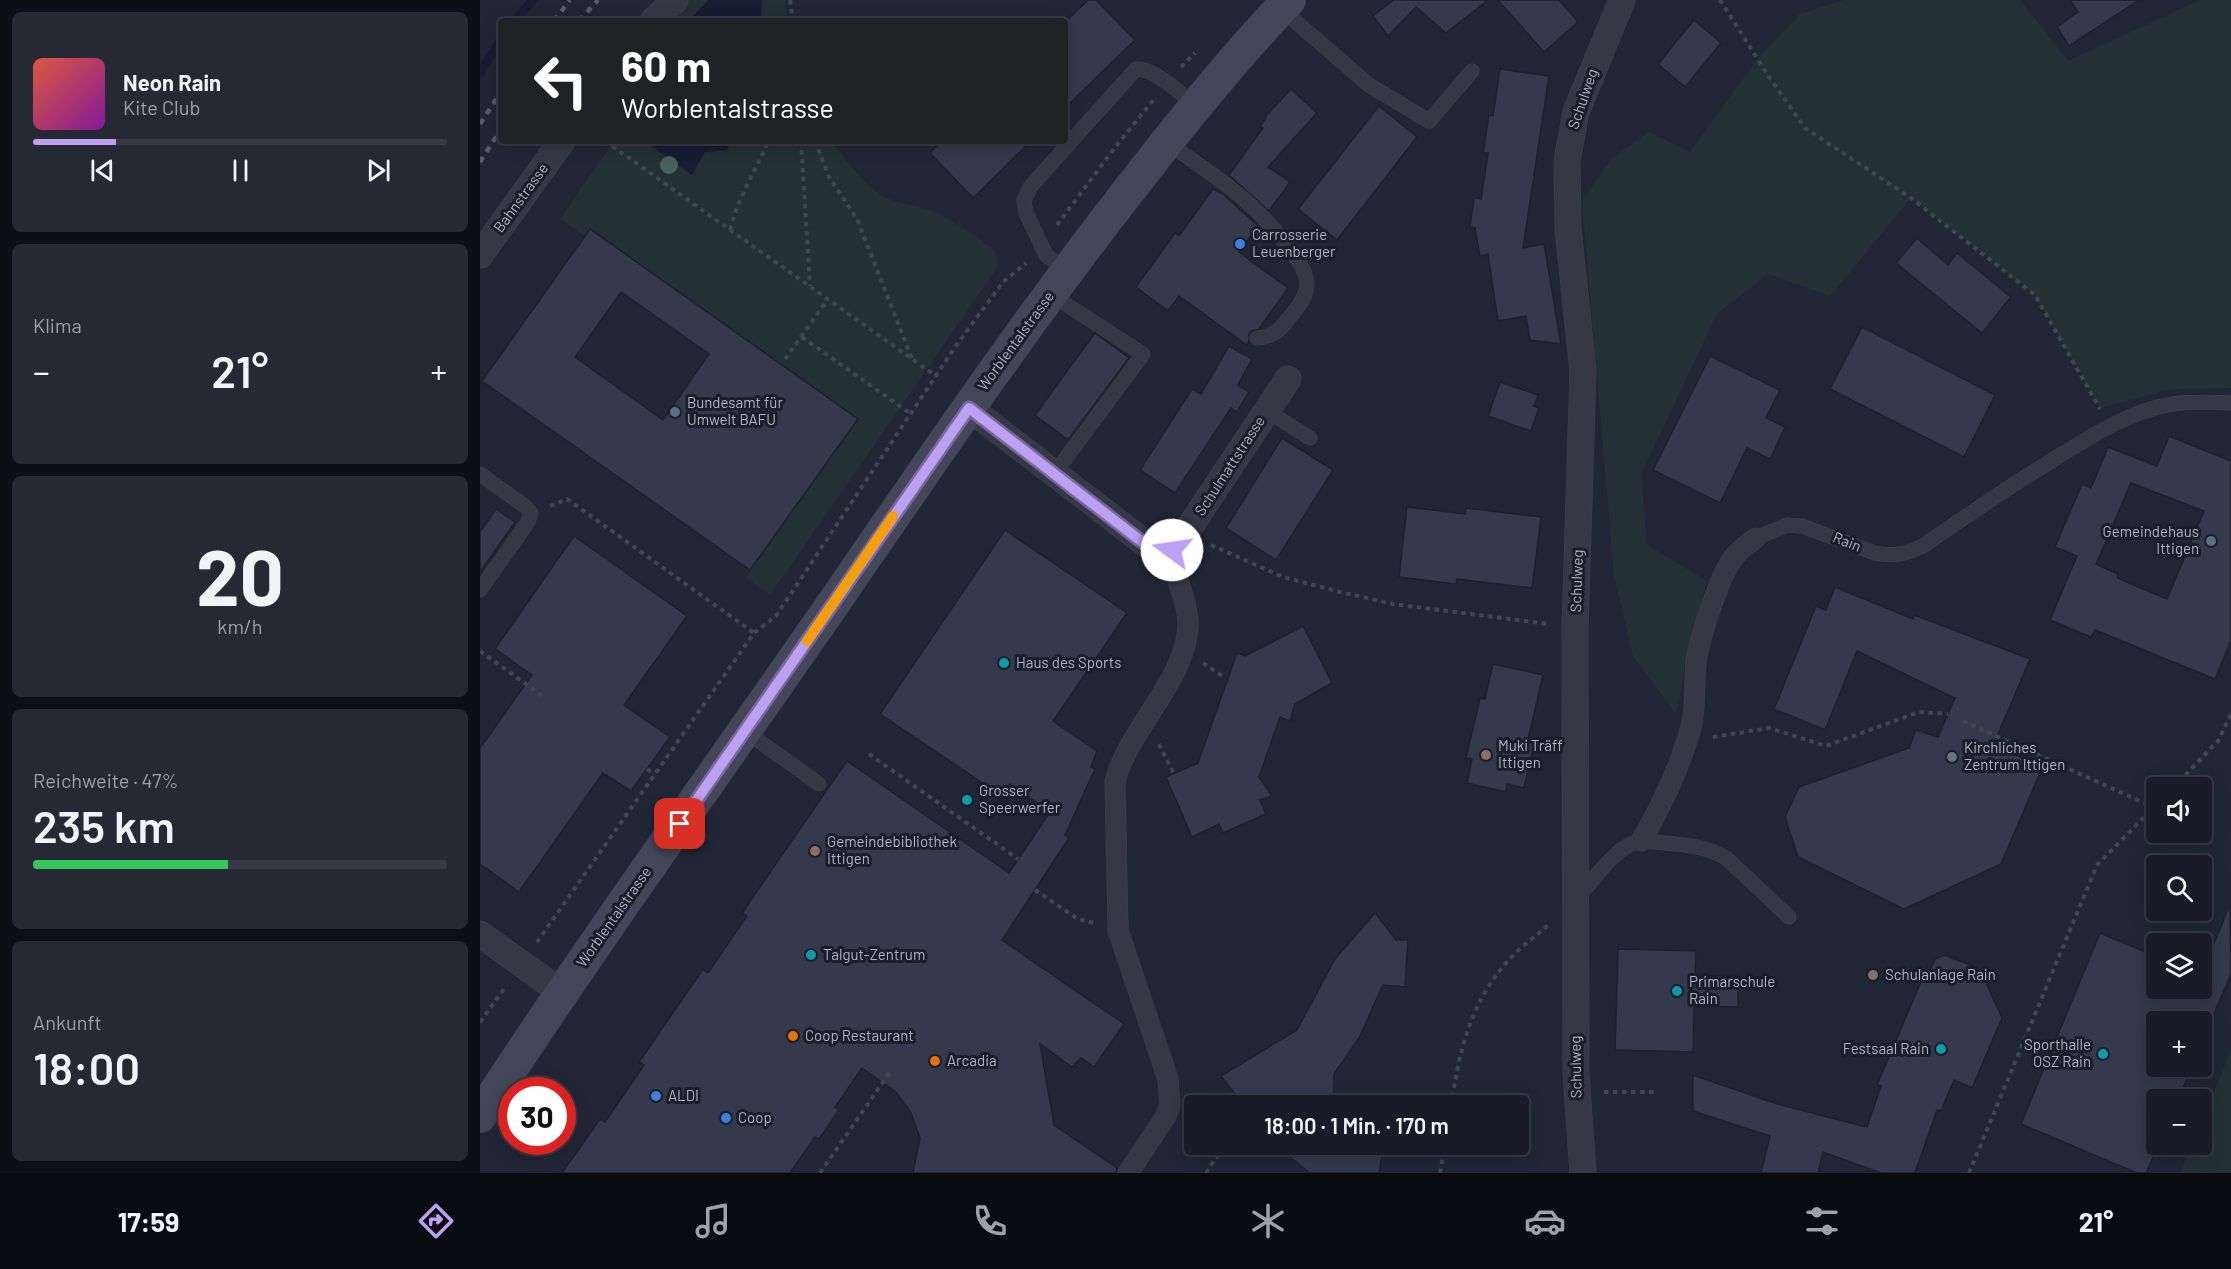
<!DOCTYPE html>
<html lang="de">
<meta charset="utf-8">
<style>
:root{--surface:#191c28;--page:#262934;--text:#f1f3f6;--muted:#9fa1a8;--line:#373a45;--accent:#bca0f2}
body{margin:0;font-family:Barlow,sans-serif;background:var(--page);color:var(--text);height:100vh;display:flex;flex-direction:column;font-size:22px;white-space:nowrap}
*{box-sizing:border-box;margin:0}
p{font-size:20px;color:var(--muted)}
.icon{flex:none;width:33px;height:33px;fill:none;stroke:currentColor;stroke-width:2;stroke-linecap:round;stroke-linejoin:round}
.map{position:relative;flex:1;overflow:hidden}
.drawer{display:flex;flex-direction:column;gap:12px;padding:12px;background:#0e0f16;width:480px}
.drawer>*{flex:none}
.guide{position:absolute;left:18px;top:18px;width:570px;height:126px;border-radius:6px;box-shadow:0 3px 15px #0003,0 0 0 2px var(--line);background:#202124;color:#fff;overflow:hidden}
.buttons{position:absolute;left:1666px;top:777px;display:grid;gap:12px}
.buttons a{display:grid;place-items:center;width:66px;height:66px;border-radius:6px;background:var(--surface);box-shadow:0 3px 15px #0003,0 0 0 2px var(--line);font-size:30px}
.speed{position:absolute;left:18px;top:1077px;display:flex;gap:12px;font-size:30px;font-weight:700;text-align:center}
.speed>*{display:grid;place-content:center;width:78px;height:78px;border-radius:50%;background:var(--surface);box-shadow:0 3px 15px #0003,0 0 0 2px var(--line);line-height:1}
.speed .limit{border:9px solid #d22;background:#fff;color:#111}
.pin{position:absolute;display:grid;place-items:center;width:51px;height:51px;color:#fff;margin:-26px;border-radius:12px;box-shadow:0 3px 9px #0006}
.me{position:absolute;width:66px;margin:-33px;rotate:284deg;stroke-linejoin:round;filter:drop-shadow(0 0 4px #0008)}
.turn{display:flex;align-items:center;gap:21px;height:126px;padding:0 24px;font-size:27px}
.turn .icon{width:78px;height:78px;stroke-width:2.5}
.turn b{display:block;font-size:42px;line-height:51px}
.big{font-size:45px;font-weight:600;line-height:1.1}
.drawer .card{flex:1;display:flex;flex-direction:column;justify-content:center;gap:9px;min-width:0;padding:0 21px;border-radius:9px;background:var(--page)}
.drawer .dial{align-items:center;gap:0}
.dial b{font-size:78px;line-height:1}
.song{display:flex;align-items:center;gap:18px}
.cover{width:72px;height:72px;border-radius:9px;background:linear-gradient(135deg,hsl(10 70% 55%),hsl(290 70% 35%))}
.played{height:6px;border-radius:3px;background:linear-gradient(90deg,var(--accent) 20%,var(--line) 20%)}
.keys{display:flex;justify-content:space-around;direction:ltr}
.heat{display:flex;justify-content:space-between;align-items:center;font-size:33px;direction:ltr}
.charge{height:9px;border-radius:4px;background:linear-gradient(90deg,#34c759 47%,var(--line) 0)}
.trip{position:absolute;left:704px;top:1095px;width:345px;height:60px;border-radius:6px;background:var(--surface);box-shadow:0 3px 15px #0003,0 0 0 2px var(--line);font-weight:600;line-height:60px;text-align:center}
.menu{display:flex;height:96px;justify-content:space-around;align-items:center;background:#0a0b10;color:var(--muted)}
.menu .icon{width:42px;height:42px}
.menu .current{color:var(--accent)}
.menu b{font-size:27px;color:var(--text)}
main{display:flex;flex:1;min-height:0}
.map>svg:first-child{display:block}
</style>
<main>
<section class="drawer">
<div class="card">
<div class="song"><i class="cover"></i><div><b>Neon Rain</b><p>Kite Club</p></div></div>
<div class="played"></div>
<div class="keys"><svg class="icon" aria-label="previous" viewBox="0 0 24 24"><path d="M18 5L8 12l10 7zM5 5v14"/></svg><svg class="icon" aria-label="pause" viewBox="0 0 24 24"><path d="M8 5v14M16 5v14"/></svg><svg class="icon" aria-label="next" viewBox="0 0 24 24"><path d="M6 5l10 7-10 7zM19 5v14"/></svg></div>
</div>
<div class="card"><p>Klima</p>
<div class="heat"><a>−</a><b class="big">21°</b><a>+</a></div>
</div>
<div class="card dial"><b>20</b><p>km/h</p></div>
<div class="card"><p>Reichweite · 47%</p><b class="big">235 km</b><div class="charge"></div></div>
<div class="card"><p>Ankunft</p><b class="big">18:00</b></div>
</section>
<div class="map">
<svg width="1751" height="1173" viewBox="0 0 1751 1173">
<rect width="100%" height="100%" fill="#212636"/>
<g fill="#233137">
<path d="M209,0h20l-21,21h-17z"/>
<path d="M282,0h23l2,21h-26z"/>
<path d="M1364,0h176l48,61 132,-61h31v388l-60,1 -71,19 -65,-113 -124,-97 -81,98 -62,-22 -51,40 -76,160 6,71 60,36 -16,57 -15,76 -43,-58 -19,-81 -32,-374 29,-42 38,-27 41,20 72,-99 38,-39z"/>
<path d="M134,141h30l47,33 14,-22 22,-2 4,-9h99c14,16 28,36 44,49 16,14 42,14 61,22 10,4 58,34 61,42 4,7 1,15 -4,21l-222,320 -24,-18 112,-159 -267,-189 -6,7 -25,-17z"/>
<path d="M1751,1051v122h-51l12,-28 10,-1v-24z"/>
</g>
<g fill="#161c32">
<path d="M229,0h53l-1,21h-73z"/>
<path d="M164,141h87l-4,9 -22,2 -13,23z"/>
</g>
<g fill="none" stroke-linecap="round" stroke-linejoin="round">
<g stroke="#161c32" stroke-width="9">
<path d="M35,21l18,-21"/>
<path d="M0,73l21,-33"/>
</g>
</g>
<g fill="#343a4c" stroke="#1c202d" stroke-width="1.5" fill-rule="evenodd">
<path d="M608,0h8l39,40 -70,68v-86z"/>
<path d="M914,0h94l-42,33 -30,-26 -28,29 -15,-20z"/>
<path d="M1018,0h61l19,22 -34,30z"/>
<path d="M1590,0h69l-70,46 -12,-19 21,-15z"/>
<path d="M1214,20l27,23 -36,44 -27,-23z"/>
<path d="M1020,69l49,7 -26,172 21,-4 17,100 -31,-4 -4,-24 -28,5 -10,-67 -8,2 -5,-28 -5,-1 4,-29 7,1 7,-46h-5l6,-38 4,1z"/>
<path d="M811,89l26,24 -49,54 22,15 -21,29 -40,-36 34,-47 -3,-2 6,-8 -1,-1z"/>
<path d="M899,106l38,31 -80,103 -39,-31z"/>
<path d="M462,141h89l-58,57 -43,-45z"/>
<path d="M733,189l10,5 35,32 -19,26 49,36 -29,41 -7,2 -3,3v8l-2,3 -68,-49 -11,15 -32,-24 39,-54 4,3z"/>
<path d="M110,229l268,190 -108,151 -268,-189zM141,292l88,62 -46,66 -88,-63z"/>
<path d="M1437,238l31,27 9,-12 54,44 -29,36 -86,-70z"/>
<path d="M1382,327l133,68 -31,62 -134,-68z"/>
<path d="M615,333l34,25 -61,82 -33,-25z"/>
<path d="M749,346l23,13 -14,26 11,7 -12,20 -6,-4 -56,85 -35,-23 52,-81 9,5z"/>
<path d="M1230,356l70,34 -14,28 19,9 -15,32 -23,-11 -27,55 -67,-33z"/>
<path d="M1020,382l38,13 -4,11 5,2 -8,23 -43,-15z"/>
<path d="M1689,436l62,25v180l-16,38 -120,-49 -4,7 -41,-17 27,-64 -22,-9 27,-63 9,4 17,-41 49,19zM1651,483l73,28 -37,88 -50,-21 1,-4 -22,-10z"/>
<path d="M802,438l51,32 -57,90 -50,-32z"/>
<path d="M927,507l58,7 1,-6 75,9 -9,71 -75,-9 -1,5 -57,-7z"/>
<path d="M16,509l19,13 -35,50v-40z"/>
<path d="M525,530l122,83 -74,108 44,30 -6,16 4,2 -30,66 4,3 -67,102 122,84 -30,43 -13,-9 -9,9 -32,-23 14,81 63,43 -1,5h-203l7,-35 -9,-25 -15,-21 -34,-24 -27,39 4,3 -20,29 -4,-2 -25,36h-228l38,-54 5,3 39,-57 -5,-3 64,-93 5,4 39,-57 -5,-3 105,-152 162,112 41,-61 -40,-28 -8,12 -122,-82z"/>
<path d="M94,536l113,80 -63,89 46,32 -39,54 -28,-18 -84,119 -39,-28v-116l52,-73 -37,-26z"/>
<path d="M1355,587l78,32 1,-4 116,44 -37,87 50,20 -42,98 -97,45 -106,-52 -13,-40 14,-30 110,-39 7,-18 22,7 17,-39 -98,-47 -32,79 -51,-21 42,-103 10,4z"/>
<path d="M823,626l29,57 -37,21 -5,17 -10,-4 -21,60 13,19 -12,4 6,14 -43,19 -4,-9 -27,13 -26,-60 32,-14 39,-110 8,3z"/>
<path d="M1013,664l50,11 -15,64 7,2 -11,47 -17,-4 -1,8 -39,-9 5,-24 -6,-1 14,-60 5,1z"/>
<path d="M1750,904l1,70 -29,68v-20h-45v44h35l-14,34h-21l2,44 -13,29h-9l-116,-49 79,-191 57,24v31h45v-15z"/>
<path d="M895,913l21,27h12l-3,47 -22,-2 -24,53 -25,36 -1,32h-89l-23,-30 76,-46 38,-71z"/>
<path d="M1138,949l78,2 -1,24 43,1v31l-44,-1 -1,46 -78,-2z"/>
<path d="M1465,955l47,19 -5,11 15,33 -30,70 -18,-8 -13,31 -4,-1 -22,63h-34l-58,-21 -5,21h-57l9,-37 -77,-25v-36l84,29 90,23 14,-41 -4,-1 46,-108 4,1 8,-19z"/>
<path d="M793,1144h111l-5,29h-69z"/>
</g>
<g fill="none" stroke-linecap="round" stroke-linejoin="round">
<defs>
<g id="service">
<path d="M801,9l88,76 60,36 43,-50"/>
<path d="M687,142c26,20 57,38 81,61 16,14 60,61 59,81 0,11 -7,21 -14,29 -11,14 -17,24 -36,25"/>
<path d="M586,271l-20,-16 -20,-42 -2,-12 6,-14 106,-118c18,-1 46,25 60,37"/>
<path d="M570,294l93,60 -89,120"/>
<path d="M787,411l43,27"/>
<path d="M0,474l46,33 5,6 -3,9 -48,68"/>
<path d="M1276,538l31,-13 15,1 73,27c18,4 31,1 48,-7 43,-30 85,-59 130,-86 37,-23 74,-48 119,-56 19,-3 39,-2 59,-1"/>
<path d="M265,731l74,53"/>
<path d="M1097,898c16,-17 41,-55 64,-57 29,3 60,2 85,17l63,59"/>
</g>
<g id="pedestrian">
<path d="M1161,841c20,-34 42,-80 51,-119 4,-19 2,-40 4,-59 3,-24 21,-79 34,-100 6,-11 16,-18 26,-25"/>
<path d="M648,1173l38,-57 4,-10 -2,-27 -50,-149 -3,-149c13,-51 74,-105 73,-158 -1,-24 -13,-48 -20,-71"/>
</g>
<g id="minor">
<path d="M173,21l22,-21"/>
<path d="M0,255l82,-114"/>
<path d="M489,408l181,139c11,7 17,7 27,-1l111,-167"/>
<path d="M0,934l81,58"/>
<path d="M1103,1173l-7,-99 -1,-446 8,-257 -15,-142 -1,-68 9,-49 46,-112"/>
</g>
<path id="secondary" d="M0,1116c117,-180 244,-354 366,-531 94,-137 188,-274 291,-405 48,-62 98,-124 152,-180"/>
</defs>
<use href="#service" stroke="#3e4250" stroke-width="15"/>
<use href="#pedestrian" stroke="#3e4250" stroke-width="21"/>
<use href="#minor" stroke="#3e4250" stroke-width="27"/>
<use href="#secondary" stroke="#3e4250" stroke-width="34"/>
<g stroke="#3c4a4f" stroke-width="4" stroke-dasharray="4.5 4.5" stroke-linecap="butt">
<path d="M310,0l3,21"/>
<path d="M1240,0l49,77 36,51 106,70 124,97 65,114"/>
<path d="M701,67l14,-14"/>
<path d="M125,141l331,235"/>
<path d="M321,141l9,145"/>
<path d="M335,141l14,36 28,42 55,140"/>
<path d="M577,225l59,-79 39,-48"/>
<path d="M250,230c9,-34 24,-58 39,-89"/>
<path d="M322,337l109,77"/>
<path d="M305,359l43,-60"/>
<path d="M70,506l17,-7 187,134"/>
<path d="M731,545l72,32 57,15 53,12 156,20"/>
<path d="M0,651l64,46"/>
<path d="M723,663l21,14"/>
<path d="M1483,721l190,86"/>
<path d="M1233,737l56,-9 57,18 93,-34 29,2"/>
<path d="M679,744l15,30"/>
<path d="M389,754l149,105"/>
<path d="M167,769l7,5"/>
<path d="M1693,788l45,-47 13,-27"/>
<path d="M555,890l43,29 16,4"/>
<path d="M57,942l217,-309 22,-17 179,-269 48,-65 23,-19"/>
<path d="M0,1022l26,-36"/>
<path d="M1124,1092h53"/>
<path d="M971,1106c8,-53 19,-103 56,-144 12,-14 28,-25 41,-37"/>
<path d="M340,1173l70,-101"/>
<path d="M726,1173l19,-29"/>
<path d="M960,1173l5,-29"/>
<path d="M1489,1173l128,-308 60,-61"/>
</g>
<use href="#service" stroke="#353946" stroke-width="14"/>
<use href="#pedestrian" stroke="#353946" stroke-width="20"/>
<use href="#minor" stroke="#353946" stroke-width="26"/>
<use href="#secondary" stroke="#434759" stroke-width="33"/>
<g stroke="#575c6d" stroke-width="4.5" stroke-dasharray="6 6" stroke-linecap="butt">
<path d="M74,21l16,-21"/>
<path d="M99,21l19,-21"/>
<path d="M0,124l21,-32"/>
<path d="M0,162l21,-33"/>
</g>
</g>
<circle fill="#48615b" cx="189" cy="165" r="9"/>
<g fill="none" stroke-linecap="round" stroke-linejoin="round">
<defs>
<path id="route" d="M200,824l289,-416 181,140 11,5 11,-3"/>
</defs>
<use href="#route" stroke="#7a689d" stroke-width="15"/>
<use href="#route" stroke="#bca0f2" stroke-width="10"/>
<path stroke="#f59e0b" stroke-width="10" d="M327,641l86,-125"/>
</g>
<g fill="#3f7fe0" stroke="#1a1e2b" stroke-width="2">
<circle cx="760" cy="244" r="6"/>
<circle cx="176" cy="1096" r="6"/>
<circle cx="246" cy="1118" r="6"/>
</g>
<g fill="#5c6f8a" stroke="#1a1e2b" stroke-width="2">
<circle cx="195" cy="412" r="6"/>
<circle cx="1731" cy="541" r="6"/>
</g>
<g fill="#0f9aa8" stroke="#1a1e2b" stroke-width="2">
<circle cx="524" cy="663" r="6"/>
<circle cx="487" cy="800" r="6"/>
<circle cx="331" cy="955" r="6"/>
<circle cx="1197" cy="991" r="6"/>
<circle cx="1461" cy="1049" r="6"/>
<circle cx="1623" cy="1054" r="6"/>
</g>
<g fill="#8d6e63" stroke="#1a1e2b" stroke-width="2">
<circle cx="1006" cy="755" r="6"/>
<circle cx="335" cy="851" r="6"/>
<circle cx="1393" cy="975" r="6"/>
</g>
<circle fill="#6b7280" stroke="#1a1e2b" stroke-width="2" cx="1472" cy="757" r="6"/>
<g fill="#e8710a" stroke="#1a1e2b" stroke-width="2">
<circle cx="313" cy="1036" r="6"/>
<circle cx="455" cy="1061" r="6"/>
</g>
<g text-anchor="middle" stroke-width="6" stroke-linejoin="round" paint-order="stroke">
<g font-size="15" fill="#afb3c3" stroke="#1a1e2b">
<text transform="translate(1103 99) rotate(-71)" y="5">Schulweg</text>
<text transform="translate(41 198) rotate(-54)" y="5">Bahnstrasse</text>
<text transform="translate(536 341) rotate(-54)" y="5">Worblentalstrasse</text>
<text transform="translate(750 466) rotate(-57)" y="5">Schulmattstrasse</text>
<text transform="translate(1367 542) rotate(22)" y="5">Rain</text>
<text transform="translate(1097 581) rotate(-88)" y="5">Schulweg</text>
<text transform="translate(134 917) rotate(-55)" y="5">Worblentalstrasse</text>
<text transform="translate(1096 1067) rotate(-91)" y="5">Schulweg</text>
</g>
<g font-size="15" fill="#afb3c3" stroke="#1a1e2b" text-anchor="start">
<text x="772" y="240">Carrosserie<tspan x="772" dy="17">Leuenberger</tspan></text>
<text x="207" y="408">Bundesamt für<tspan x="207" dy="17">Umwelt BAFU</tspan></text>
<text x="1719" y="537" text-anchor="end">Gemeindehaus<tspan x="1719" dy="17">Ittigen</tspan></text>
<text x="536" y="668">Haus des Sports</text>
<text x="1018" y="751">Muki Träff<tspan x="1018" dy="17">Ittigen</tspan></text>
<text x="1484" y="753">Kirchliches<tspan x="1484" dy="17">Zentrum Ittigen</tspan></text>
<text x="499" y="796">Grosser<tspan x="499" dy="17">Speerwerfer</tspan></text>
<text x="347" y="847">Gemeindebibliothek<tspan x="347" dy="17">Ittigen</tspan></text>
<text x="343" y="960">Talgut-Zentrum</text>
<text x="1405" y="980">Schulanlage Rain</text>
<text x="1209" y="987">Primarschule<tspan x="1209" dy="17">Rain</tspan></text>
<text x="325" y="1041">Coop Restaurant</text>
<text x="1611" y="1050" text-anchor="end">Sporthalle<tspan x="1611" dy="17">OSZ Rain</tspan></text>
<text x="1449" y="1054" text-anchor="end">Festsaal Rain</text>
<text x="467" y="1066">Arcadia</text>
<text x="188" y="1101">ALDI</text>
<text x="258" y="1123">Coop</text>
</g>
</g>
</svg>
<div class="buttons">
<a><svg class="icon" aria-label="sound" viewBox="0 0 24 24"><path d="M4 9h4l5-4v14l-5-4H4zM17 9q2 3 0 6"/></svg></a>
<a><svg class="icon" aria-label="search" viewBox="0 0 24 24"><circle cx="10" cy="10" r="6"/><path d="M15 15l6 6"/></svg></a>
<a><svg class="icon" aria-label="layers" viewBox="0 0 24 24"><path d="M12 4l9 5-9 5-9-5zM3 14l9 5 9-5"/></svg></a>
<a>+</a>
<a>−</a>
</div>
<div class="speed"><div class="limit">30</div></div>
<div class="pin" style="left:200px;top:824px;background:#d93025"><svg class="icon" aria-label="arrive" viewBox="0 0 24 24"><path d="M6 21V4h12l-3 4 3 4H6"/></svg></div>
<svg class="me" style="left:692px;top:550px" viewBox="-20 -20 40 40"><circle r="19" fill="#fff"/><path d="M0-13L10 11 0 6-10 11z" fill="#bca0f2"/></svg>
<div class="trip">18:00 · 1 Min. · 170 m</div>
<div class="guide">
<div class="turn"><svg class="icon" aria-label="left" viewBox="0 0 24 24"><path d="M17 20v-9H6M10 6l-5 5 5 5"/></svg><div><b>60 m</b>Worblentalstrasse</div></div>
</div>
</div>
</main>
<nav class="menu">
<b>17:59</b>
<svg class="icon current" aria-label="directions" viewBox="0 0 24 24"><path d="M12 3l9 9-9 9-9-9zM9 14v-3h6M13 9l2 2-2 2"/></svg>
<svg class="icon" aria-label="music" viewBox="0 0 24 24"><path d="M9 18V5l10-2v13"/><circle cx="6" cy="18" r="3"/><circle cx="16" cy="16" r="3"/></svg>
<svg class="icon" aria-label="phone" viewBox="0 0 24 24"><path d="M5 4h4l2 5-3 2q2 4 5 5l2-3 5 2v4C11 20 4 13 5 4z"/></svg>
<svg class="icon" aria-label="climate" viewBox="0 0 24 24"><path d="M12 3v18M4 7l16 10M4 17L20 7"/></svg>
<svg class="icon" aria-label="car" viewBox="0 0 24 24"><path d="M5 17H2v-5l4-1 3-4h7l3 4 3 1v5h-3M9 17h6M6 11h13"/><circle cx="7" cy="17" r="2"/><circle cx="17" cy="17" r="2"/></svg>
<svg class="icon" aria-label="filters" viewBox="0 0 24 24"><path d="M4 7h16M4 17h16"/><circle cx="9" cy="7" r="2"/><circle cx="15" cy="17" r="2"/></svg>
<b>21°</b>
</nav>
